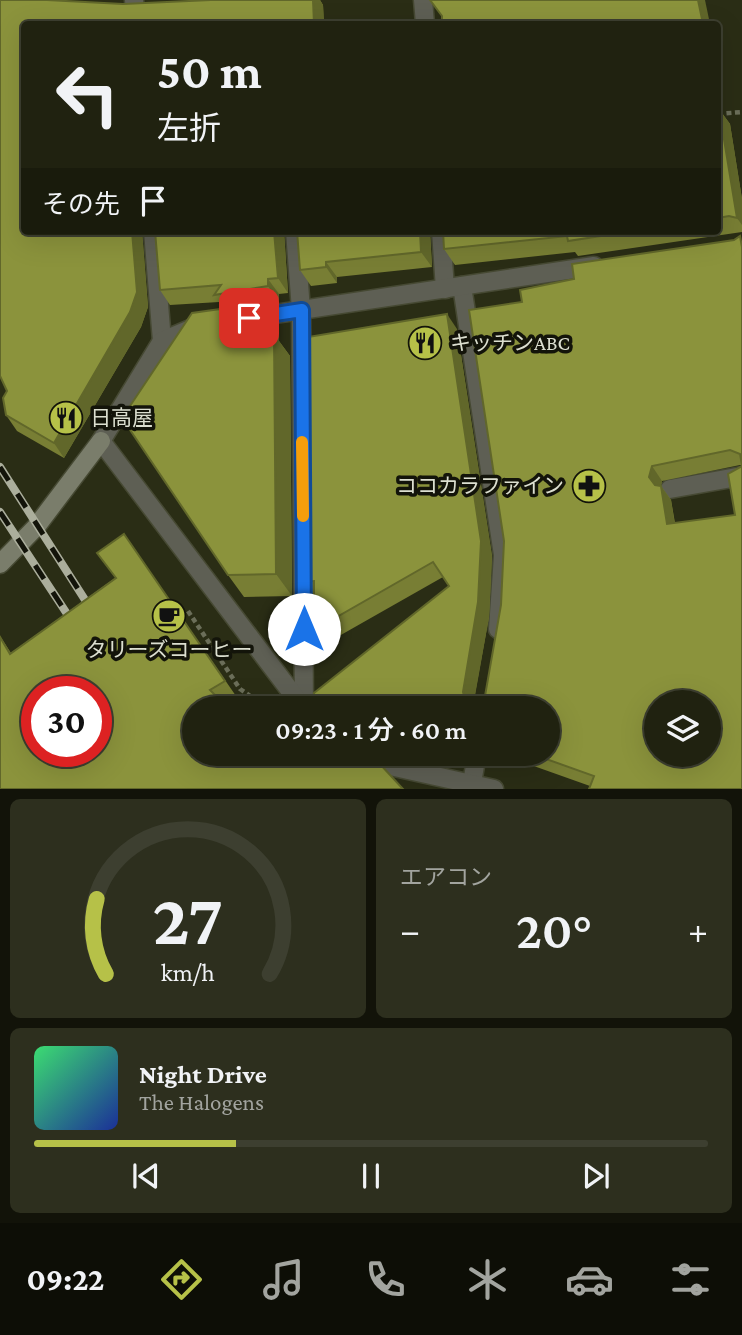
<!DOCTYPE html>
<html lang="ja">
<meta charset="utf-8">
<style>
:root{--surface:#202210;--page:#2d2f1e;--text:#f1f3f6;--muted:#a2a49f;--line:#3d3f30;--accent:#b6c148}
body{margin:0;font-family:"Crimson Pro","Noto Sans JP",serif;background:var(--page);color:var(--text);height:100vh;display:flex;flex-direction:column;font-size:26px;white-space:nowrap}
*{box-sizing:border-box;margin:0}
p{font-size:23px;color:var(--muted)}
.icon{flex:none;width:38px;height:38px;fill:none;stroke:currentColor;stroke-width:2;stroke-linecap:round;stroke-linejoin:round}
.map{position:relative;height:789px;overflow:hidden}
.sheet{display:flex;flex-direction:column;gap:10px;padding:10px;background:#121309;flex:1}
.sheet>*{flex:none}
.top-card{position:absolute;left:21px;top:21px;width:700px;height:214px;border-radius:7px;box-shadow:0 7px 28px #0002,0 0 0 2px var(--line);background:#202210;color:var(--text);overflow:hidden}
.controls{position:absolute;left:644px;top:690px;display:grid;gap:14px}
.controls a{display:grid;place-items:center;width:77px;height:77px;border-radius:50%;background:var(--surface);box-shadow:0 7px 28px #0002,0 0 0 2px var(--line);font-size:35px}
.speed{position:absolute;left:21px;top:676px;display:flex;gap:14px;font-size:35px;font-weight:700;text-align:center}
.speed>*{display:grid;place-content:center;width:91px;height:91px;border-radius:50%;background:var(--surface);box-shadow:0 7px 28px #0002,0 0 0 2px var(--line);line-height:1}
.speed .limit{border:10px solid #d22;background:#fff;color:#111}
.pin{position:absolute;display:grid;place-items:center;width:60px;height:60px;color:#fff;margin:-30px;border-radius:14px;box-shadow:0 4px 10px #0006}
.me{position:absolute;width:77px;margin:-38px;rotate:0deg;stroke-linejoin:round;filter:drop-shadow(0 0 5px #0008)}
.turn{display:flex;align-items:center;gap:24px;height:147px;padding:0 21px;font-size:32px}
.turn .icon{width:91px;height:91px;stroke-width:2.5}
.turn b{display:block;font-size:49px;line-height:60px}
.then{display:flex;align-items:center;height:66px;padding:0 21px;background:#0003;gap:14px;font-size:26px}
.big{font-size:52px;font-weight:600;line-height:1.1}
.sheet .card{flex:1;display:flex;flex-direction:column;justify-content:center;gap:10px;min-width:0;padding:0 24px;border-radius:10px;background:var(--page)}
.sheet .dial{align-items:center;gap:0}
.dial svg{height:182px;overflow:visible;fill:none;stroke:var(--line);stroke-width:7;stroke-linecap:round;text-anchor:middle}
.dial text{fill:var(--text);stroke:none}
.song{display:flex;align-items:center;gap:21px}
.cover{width:84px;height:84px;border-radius:10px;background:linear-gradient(135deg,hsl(140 70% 55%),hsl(230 70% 35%))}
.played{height:7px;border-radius:4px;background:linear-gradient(90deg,var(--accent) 30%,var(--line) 30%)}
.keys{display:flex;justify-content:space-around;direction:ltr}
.heat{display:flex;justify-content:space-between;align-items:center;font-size:38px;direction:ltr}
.sheet .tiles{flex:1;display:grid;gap:10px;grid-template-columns:1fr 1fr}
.card:last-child{grid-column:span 2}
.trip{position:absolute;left:182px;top:696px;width:378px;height:70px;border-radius:35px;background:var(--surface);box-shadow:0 7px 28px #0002,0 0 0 2px var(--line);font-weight:600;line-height:70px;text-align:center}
.tabs{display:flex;height:112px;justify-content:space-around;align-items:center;background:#0d0e06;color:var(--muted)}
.tabs .icon{width:49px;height:49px}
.tabs .current{color:var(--accent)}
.tabs b{font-size:32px;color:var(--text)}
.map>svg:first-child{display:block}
</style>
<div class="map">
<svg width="742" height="789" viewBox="0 0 742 789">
<rect width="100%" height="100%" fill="#2a2d15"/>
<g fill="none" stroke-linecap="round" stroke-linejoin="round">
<defs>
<g id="lane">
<path d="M295,231l6,79"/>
<path d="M462,286l41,269 -5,74"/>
<path d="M670,489l72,-13"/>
<path d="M472,783l5,-29"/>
</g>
<g id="street">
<path d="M134,0l2,24"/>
<path d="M423,0l2,24"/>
<path d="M153,231l9,110"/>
<path d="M441,231l4,58"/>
<path d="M301,310l3,399"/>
<path d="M248,318l346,-52"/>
<path d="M200,325l-38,16 -61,100 203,268"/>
<path d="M336,754l158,35"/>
</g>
<path id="secondary" d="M0,564l36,-37 65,-86"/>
</defs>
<use href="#lane" stroke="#464933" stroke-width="21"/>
<use href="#street" stroke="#464933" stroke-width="21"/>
<use href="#secondary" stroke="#464933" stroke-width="21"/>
<g stroke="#6b6e59" stroke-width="4.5" stroke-dasharray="5 3.5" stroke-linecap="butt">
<path d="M718,114l24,-2"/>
<path d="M188,611l52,78 19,13"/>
</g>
<use href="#lane" stroke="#5e5f54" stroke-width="18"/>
<use href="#street" stroke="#5e5f54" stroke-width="18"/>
<use href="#secondary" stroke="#7a7d6b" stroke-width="18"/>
<defs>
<g id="rail">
<path d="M0,467l96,150"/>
<path d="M0,512l77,117"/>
</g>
</defs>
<use href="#rail" stroke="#abae9c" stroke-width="8"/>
<use href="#rail" stroke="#13140a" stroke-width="5" stroke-dasharray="16" stroke-linecap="butt"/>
</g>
<g fill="#787e34">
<path d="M0,0h47l76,4 88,-4h109l3,5 1,19h-300v207h118l6,76 -7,20 -77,131 -47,-27 -11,-16 -3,-17 4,-7 -7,-15z"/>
<path d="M718,109h1l11,15 12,75v33l-164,24 -3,-4 -120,13 -11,-16 -1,-18h275z"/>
<path d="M155,231h129l4,62 -9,1v8l-14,2 14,21v16l11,15 2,240 -48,1 -16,-22 -4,-266 -5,-7 -49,3 -10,-15z"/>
<path d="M297,231h133l2,36 -95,10v6l-26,3 -11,-16z"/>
<path d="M734,240l8,225h-2l-78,16 -1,5 10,14 4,23 60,-8 7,-49v323l-152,-3 -90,-32h48v-45h-234l135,-123 -6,-9 -118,67 -11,-14v-34l-10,-14 153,-253 35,227 -3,61 -16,88 9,-3 3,-6 16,-91 21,-303 52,-23z"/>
<path d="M124,534l112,162 -13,7 -29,51 185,9 -379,26v-153l11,17 104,-75z"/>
<path d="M413,754h44l-1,7z"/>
</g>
<g fill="#61672a">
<path d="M313,0h7l3,5 1,19h-10z"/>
<path d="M698,0h7l5,24h-8z"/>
<path d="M719,109l11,15 12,75v26l-5,-7z"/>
<path d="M132,231h10l6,76 -7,20 -77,131 -10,-15z"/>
<path d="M274,231h10l4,62 -10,-15z"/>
<path d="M420,231h10l2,36 -11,-15z"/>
<path d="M326,262l11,15v6l-11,-16z"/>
<path d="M268,279l11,15v8l-11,-16z"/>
<path d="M264,303l15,22v16l11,15 2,240 -16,-22 -12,-239z"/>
<path d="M447,314l10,15 35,227 -3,61 -16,90 -7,-4 -3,-11z"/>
<path d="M652,466l10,15 -3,11 -10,-15z"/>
<path d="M661,486l10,14 6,38 -10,-14z"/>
<path d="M451,754h6l-1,7z"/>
</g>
<g fill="#8b933c" stroke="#61672a" stroke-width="2" fill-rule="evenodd">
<path d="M0,0h47l76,4 88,-4h102l1,24h-290v207h108l5,61 -7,20 -76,131 -48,-28 -3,-17 4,-7 -7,-15z"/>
<path d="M430,0h268l4,19v5h-260v-8z"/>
<path d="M718,109h1l18,109 -8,-2 -11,2z"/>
<path d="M155,231h119l4,47 -10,1v7l-54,9 7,-10 -61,5z"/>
<path d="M297,231h123l1,21 -95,10v5l-26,3z"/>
<path d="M443,231h190l-65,10 -1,-5 -123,13z"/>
<path d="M740,236l2,11v218l-2,-11 -10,-4 -78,16 -3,11 6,8 6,1 6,38 68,-9 -7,-41 14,-8v323h-153l5,-13 -62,-22h16v-45h-234v-16l135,-107 -16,-24 -119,68v-49l-10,1 -2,-244 145,-24 34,227 -3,61 -15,90 3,11 7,3 9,-4 3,-6 16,-91 3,-64 -35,-231 53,-8 -2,-12 54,-11 -2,-15 162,-24zM656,702h53v52h-53z"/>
<path d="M264,303v32l10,-1 2,240 -48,1 -106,-157 70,-105z"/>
<path d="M124,534l101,147 -15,9 19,19h-35v45h112l5,6v-6h29l39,9 24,26h-403v-152l10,17 106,-76 -19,-25zM37,691h59v60h-59z"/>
</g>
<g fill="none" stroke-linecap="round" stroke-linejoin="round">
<defs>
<path id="route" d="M249,318l53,-8 2,319"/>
</defs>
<use href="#route" stroke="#114b97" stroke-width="18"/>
<use href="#route" stroke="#1a73e8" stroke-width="12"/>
<path stroke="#f59e0b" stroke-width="12" d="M302,442l1,74"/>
</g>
<defs>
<symbol id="restaurant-disc" viewBox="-11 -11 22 22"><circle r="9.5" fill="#b6c148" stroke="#13140a"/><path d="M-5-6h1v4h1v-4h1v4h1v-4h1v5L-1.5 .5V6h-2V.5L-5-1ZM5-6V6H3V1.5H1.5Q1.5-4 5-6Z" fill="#111"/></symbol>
<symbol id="pharmacy-disc" viewBox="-11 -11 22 22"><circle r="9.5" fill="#b6c148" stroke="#13140a"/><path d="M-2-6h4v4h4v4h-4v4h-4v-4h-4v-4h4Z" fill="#111"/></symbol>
<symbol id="cafe-disc" viewBox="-11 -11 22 22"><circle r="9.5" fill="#b6c148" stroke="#13140a"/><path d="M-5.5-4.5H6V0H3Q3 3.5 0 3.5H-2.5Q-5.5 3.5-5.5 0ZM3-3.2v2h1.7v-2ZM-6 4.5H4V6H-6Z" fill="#111"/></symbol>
</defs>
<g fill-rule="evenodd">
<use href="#restaurant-disc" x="406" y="324" width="38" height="38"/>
<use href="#restaurant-disc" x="47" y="399" width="38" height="38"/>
<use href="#pharmacy-disc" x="570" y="467" width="38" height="38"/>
<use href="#cafe-disc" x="150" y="597" width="38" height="38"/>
</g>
<g text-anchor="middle" stroke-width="7" stroke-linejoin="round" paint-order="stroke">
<g font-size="21" fill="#dcdfd0" stroke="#13140a" text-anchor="start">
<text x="450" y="350">キッチンABC</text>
<text x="90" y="425">日高屋</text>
<text x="564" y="493" text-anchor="end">ココカラファイン</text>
<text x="169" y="657" text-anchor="middle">タリーズコーヒー</text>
</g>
</g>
</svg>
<div class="controls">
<a><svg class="icon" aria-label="layers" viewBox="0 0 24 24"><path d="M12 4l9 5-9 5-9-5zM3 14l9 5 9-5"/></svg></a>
</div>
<div class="speed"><div class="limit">30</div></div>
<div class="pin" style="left:249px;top:318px;background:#d93025"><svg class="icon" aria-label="arrive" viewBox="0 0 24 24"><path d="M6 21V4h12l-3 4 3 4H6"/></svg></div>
<svg class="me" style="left:304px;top:629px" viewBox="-20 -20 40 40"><circle r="19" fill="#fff"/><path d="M0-13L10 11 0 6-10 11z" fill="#1a73e8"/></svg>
<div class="trip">09:23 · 1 分 · 60 m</div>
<div class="top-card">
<div class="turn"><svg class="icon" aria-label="left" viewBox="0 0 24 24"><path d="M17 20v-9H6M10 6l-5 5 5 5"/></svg><div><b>50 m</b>左折</div></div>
<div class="then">その先<svg class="icon" aria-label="arrive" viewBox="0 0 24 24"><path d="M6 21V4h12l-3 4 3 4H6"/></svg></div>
</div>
</div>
<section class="sheet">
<div class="tiles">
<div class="card dial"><svg viewBox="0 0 100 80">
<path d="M14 69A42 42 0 1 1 86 69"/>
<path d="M14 69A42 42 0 0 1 10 36" stroke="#b6c148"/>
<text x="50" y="56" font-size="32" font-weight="700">27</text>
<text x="50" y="72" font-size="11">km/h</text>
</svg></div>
<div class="card"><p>エアコン</p>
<div class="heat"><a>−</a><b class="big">20°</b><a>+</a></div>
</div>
<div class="card">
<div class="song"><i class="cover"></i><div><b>Night Drive</b><p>The Halogens</p></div></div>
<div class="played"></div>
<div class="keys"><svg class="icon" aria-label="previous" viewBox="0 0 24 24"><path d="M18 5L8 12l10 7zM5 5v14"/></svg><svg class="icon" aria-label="pause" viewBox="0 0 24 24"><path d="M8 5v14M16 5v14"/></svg><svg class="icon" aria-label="next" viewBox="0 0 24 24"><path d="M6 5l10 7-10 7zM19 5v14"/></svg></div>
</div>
</div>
</section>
<nav class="tabs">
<b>09:22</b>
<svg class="icon current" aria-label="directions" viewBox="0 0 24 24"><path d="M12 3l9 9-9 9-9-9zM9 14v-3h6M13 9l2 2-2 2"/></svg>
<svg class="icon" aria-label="music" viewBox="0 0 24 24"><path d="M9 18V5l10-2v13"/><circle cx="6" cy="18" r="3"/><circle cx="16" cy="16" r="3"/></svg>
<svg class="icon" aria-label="phone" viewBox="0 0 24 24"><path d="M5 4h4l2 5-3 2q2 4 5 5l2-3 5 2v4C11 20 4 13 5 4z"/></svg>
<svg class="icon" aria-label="climate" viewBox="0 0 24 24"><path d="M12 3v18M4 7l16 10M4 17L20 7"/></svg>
<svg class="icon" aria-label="car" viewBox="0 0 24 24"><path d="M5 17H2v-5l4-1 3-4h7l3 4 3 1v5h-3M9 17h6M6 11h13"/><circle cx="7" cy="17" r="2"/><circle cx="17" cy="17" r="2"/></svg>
<svg class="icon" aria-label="filters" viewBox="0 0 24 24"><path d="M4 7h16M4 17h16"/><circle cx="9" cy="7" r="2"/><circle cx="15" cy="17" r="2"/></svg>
</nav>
